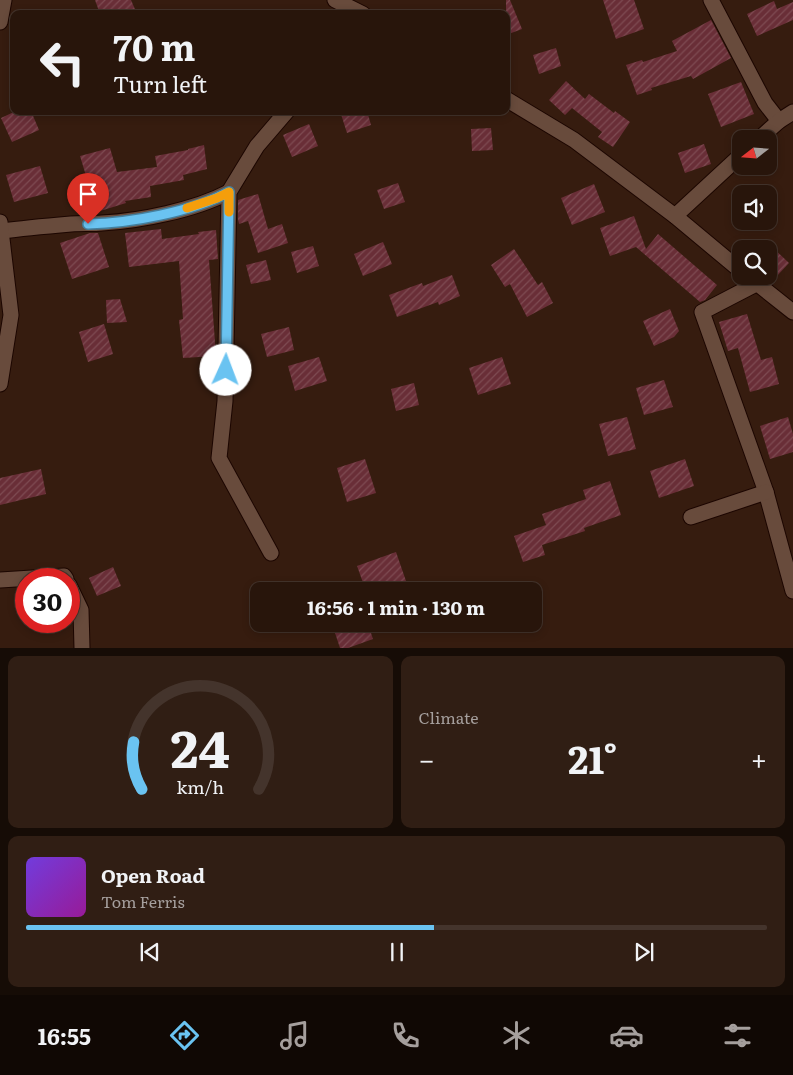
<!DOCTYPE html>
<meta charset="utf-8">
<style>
:root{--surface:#28150b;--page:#301e14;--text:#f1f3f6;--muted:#a59f9d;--line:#44342c;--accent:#6ac3f1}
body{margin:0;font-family:Literata,serif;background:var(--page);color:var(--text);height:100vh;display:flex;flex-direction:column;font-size:19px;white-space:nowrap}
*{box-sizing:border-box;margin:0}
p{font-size:16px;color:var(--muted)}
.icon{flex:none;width:28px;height:28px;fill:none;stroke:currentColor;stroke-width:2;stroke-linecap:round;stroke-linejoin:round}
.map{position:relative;height:648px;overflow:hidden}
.panel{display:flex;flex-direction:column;gap:8px;padding:8px;background:#160c06;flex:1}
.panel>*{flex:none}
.hud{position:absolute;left:10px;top:10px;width:500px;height:105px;border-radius:10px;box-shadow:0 2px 8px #0003,0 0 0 1px var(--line);background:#28150b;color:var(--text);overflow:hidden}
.needle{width:32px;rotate:253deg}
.fabs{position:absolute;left:732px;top:130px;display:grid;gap:10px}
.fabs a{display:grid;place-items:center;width:45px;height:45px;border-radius:10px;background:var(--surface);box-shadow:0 2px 8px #0003,0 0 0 1px var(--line);font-size:25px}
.speed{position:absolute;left:15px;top:568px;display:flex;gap:10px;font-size:25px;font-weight:700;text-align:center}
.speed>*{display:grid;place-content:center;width:65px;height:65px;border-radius:50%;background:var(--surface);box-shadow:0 2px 8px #0003,0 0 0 1px var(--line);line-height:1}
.speed .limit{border:8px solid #d22;background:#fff;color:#111}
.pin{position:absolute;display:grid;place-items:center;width:42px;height:42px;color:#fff;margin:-51px -21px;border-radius:50% 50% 50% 0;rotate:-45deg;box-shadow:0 0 5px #0007}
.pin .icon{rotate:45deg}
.me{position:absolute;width:55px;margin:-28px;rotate:2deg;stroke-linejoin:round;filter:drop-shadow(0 0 4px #0008)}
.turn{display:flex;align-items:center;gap:18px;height:105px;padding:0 20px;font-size:22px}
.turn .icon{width:65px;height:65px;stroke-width:2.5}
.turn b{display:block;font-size:35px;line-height:42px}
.big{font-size:38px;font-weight:700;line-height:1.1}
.panel .widget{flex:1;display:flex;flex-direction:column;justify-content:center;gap:8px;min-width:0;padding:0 18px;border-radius:10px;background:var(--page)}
.panel .dial{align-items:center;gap:0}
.dial svg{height:130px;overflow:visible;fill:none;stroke:var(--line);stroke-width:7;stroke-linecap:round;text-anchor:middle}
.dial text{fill:var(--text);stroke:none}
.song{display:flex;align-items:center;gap:15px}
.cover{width:60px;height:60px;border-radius:8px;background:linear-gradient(135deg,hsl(260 70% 55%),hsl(300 70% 35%))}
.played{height:5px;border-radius:2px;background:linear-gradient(90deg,var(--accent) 55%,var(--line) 55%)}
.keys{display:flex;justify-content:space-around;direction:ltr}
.heat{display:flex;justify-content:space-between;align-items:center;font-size:28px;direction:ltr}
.panel .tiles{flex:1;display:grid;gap:8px;grid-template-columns:1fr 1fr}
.widget:last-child{grid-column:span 2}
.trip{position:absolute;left:250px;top:582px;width:292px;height:50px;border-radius:10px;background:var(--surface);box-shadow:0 2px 8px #0003,0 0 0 1px var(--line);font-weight:700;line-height:50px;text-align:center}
.menu{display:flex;height:80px;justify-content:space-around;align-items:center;background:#100804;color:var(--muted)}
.menu .icon{width:35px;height:35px}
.menu .selected{color:var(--accent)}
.menu b{font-size:22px;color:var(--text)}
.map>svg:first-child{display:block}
</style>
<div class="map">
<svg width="793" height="648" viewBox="0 0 793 648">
<defs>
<pattern id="building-hatch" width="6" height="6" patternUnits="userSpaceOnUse" patternTransform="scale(1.25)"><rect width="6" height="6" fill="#692e37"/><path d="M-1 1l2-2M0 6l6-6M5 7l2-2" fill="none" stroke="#7e4b52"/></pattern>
</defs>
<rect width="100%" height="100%" fill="#361c0f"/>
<g fill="url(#building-hatch)">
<path d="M95,0h36l6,14h-37z"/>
<path d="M506,0h4l12,29 -16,6z"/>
<path d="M603,0h31l10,29 -28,10z"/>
<path d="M774,1l3,8 16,-7v18l-36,16 -10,-22z"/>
<path d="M711,20l20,38 -38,21 -2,-3 -40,12 1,2 -15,5 -11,-30 16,-5 1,2 34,-11 -5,-10z"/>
<path d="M556,48l5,18 -22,8 -6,-19z"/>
<path d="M566,81l19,18 4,-5 25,19 1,-2 15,11 -17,25 -15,-10 4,-5 -30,-24 -7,7 -16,-15z"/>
<path d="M741,82l13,32 -33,13 -13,-33z"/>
<path d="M16,111h15l8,19 -27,12 -11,-24z"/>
<path d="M340,111h27l4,14 -24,8z"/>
<path d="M309,124l9,22 -26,11 -9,-22z"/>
<path d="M491,128l2,22 -21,1 -1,-22z"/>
<path d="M704,144l7,20 -26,9 -7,-20z"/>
<path d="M204,145l3,24 -24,6 1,5 -34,6 1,11 -26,4 1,2 -29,9 -17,-56 30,-8 7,24 40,-5 -2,-11 33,-6v-1z"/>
<path d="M40,166l8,27 -34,9 -8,-27z"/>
<path d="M398,183l7,19 -21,7 -7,-19z"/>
<path d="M594,184l11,28 -33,13 -11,-27z"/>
<path d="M258,194l10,35 14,-5 6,19 -30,10 -10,-32 -9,3 -1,-5v-19z"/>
<path d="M634,216l12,33 12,-15 59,51 -12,15 -5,2 -64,-55 -26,9 -10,-28z"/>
<path d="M161,229l1,10 37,-5 -1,-2 18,-2 2,29 -9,1 7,96 -33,2 -4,-38 4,-1 -4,-58 -50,6 -4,-34z"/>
<path d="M90,233h8l11,34 -37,12 -12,-36z"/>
<path d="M383,242l9,22 -29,12 -9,-22z"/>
<path d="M769,244l20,19 -13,14 -7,-7z"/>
<path d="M313,246l6,20 -22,7 -6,-21z"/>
<path d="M514,249l24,36 4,-3 11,21 -26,14 -17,-33 -5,3 -14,-22z"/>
<path d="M266,260l5,20 -20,4 -5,-19z"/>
<path d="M452,275l8,21 -21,9 -1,-3 -41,15 -8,-22 33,-12 1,3z"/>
<path d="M120,299l7,23 -20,1 -1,-23z"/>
<path d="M670,309l9,22 -5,6 -20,9 -11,-25z"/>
<path d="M747,314l14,46 11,-3 7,27 -29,8 -12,-44 -10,3 -9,-29z"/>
<path d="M104,324l9,30 -25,8 -9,-30z"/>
<path d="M289,327l5,23 -27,7 -6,-23z"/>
<path d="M319,357l8,24 -32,10 -7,-25z"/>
<path d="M502,357l9,27 -33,11 -9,-27z"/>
<path d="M664,380l9,27 -29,8 -8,-27z"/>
<path d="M414,383l5,22 -23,6 -5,-22z"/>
<path d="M627,417l9,32 -28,7 -9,-32z"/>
<path d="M788,417l5,17v18l-23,7 -10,-33z"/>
<path d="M365,459l11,34 -29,9 -10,-34z"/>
<path d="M685,459l9,27 -35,12 -9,-27z"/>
<path d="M41,469l5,25 -46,11v-27z"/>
<path d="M610,481l11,34 -37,13 1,3 -43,14 3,10 -22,7 -9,-26 32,-11 -4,-11 44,-15 -3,-9z"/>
<path d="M396,552l10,29 -30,10h-10l-9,-25z"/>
<path d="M113,567l8,19 -24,10 -8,-18z"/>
<path d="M332,624h36l5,15 -25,9h-8z"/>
</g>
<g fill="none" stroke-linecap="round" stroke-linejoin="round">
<defs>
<g id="minor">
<path d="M335,0l28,14"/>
<path d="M711,0l54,103 14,18"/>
<path d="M0,22l4,-22"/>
<path d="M506,99l68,41 101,76 66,55"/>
<path d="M759,139l20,-18 14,-9"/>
<path d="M675,216l66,-61"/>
<path d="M2,231c23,-3 46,-5 69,-7 10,-1 21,0 31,-1 38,-2 93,-13 127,-31"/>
<path d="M749,277l44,35"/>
<path d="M756,284l-54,28 64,180 27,99"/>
<path d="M0,384l11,-69 -11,-93"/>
<path d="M691,517l75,-25"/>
<path d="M271,553l-52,-95 6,-57 4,-209 28,-46 30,-35"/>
<path d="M0,580l64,-4 2,3"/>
<path d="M69,585l12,25 1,38"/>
</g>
</defs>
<use href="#minor" stroke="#1c0600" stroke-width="17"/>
<use href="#minor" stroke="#684b3c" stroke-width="15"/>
</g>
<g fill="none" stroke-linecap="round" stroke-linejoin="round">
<defs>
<path id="route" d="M88,224c43,-1 103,-12 141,-32l-3,178"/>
</defs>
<use href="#route" stroke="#457f9d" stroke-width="12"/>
<use href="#route" stroke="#6ac3f1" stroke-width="9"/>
<path stroke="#f59e0b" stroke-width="9" d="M187,208l30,-10 12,-6v20"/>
</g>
</svg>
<div class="fabs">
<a><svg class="needle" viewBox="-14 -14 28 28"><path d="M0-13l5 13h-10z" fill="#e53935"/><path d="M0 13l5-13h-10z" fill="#a59f9d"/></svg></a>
<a><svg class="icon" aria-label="sound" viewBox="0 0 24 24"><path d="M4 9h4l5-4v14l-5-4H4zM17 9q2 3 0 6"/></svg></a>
<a><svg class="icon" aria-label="search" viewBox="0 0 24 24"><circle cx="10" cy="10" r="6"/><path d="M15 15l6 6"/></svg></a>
</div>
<div class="speed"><div class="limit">30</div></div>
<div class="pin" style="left:88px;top:224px;background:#d93025"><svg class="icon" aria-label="arrive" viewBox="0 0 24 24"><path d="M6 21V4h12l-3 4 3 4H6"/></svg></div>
<svg class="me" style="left:226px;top:370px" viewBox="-20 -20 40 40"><circle r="19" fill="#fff"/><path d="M0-13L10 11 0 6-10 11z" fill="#6ac3f1"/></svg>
<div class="trip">16:56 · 1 min · 130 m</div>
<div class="hud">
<div class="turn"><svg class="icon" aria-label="left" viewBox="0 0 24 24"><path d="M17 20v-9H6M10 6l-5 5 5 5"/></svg><div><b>70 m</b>Turn left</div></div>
</div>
</div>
<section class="panel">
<div class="tiles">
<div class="widget dial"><svg viewBox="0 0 100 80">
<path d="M14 69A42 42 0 1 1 86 69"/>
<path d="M14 69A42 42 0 0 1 9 40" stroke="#6ac3f1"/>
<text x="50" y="56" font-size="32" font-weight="700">24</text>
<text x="50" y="72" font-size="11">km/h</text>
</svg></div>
<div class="widget"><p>Climate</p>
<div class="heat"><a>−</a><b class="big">21°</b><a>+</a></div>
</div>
<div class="widget">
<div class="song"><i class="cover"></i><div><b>Open Road</b><p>Tom Ferris</p></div></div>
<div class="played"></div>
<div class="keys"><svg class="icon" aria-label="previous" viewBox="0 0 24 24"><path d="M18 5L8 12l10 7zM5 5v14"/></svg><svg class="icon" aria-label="pause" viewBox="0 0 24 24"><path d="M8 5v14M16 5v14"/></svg><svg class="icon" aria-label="next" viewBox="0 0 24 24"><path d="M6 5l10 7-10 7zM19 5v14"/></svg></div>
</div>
</div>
</section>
<nav class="menu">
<b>16:55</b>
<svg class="icon selected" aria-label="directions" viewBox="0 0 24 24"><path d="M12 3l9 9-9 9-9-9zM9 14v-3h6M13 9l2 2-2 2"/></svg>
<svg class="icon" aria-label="music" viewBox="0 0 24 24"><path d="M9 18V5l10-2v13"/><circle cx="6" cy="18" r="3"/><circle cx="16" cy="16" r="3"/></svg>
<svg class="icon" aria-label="phone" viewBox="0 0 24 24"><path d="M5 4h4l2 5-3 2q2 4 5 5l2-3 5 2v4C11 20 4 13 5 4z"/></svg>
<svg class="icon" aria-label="climate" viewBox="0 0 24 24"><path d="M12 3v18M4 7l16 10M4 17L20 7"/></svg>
<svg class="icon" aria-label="car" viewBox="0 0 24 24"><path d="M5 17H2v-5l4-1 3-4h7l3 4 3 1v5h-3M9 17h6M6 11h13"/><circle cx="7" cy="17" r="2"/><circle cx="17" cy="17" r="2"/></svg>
<svg class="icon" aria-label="filters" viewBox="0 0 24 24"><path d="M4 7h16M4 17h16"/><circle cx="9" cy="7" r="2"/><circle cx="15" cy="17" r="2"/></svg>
</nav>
